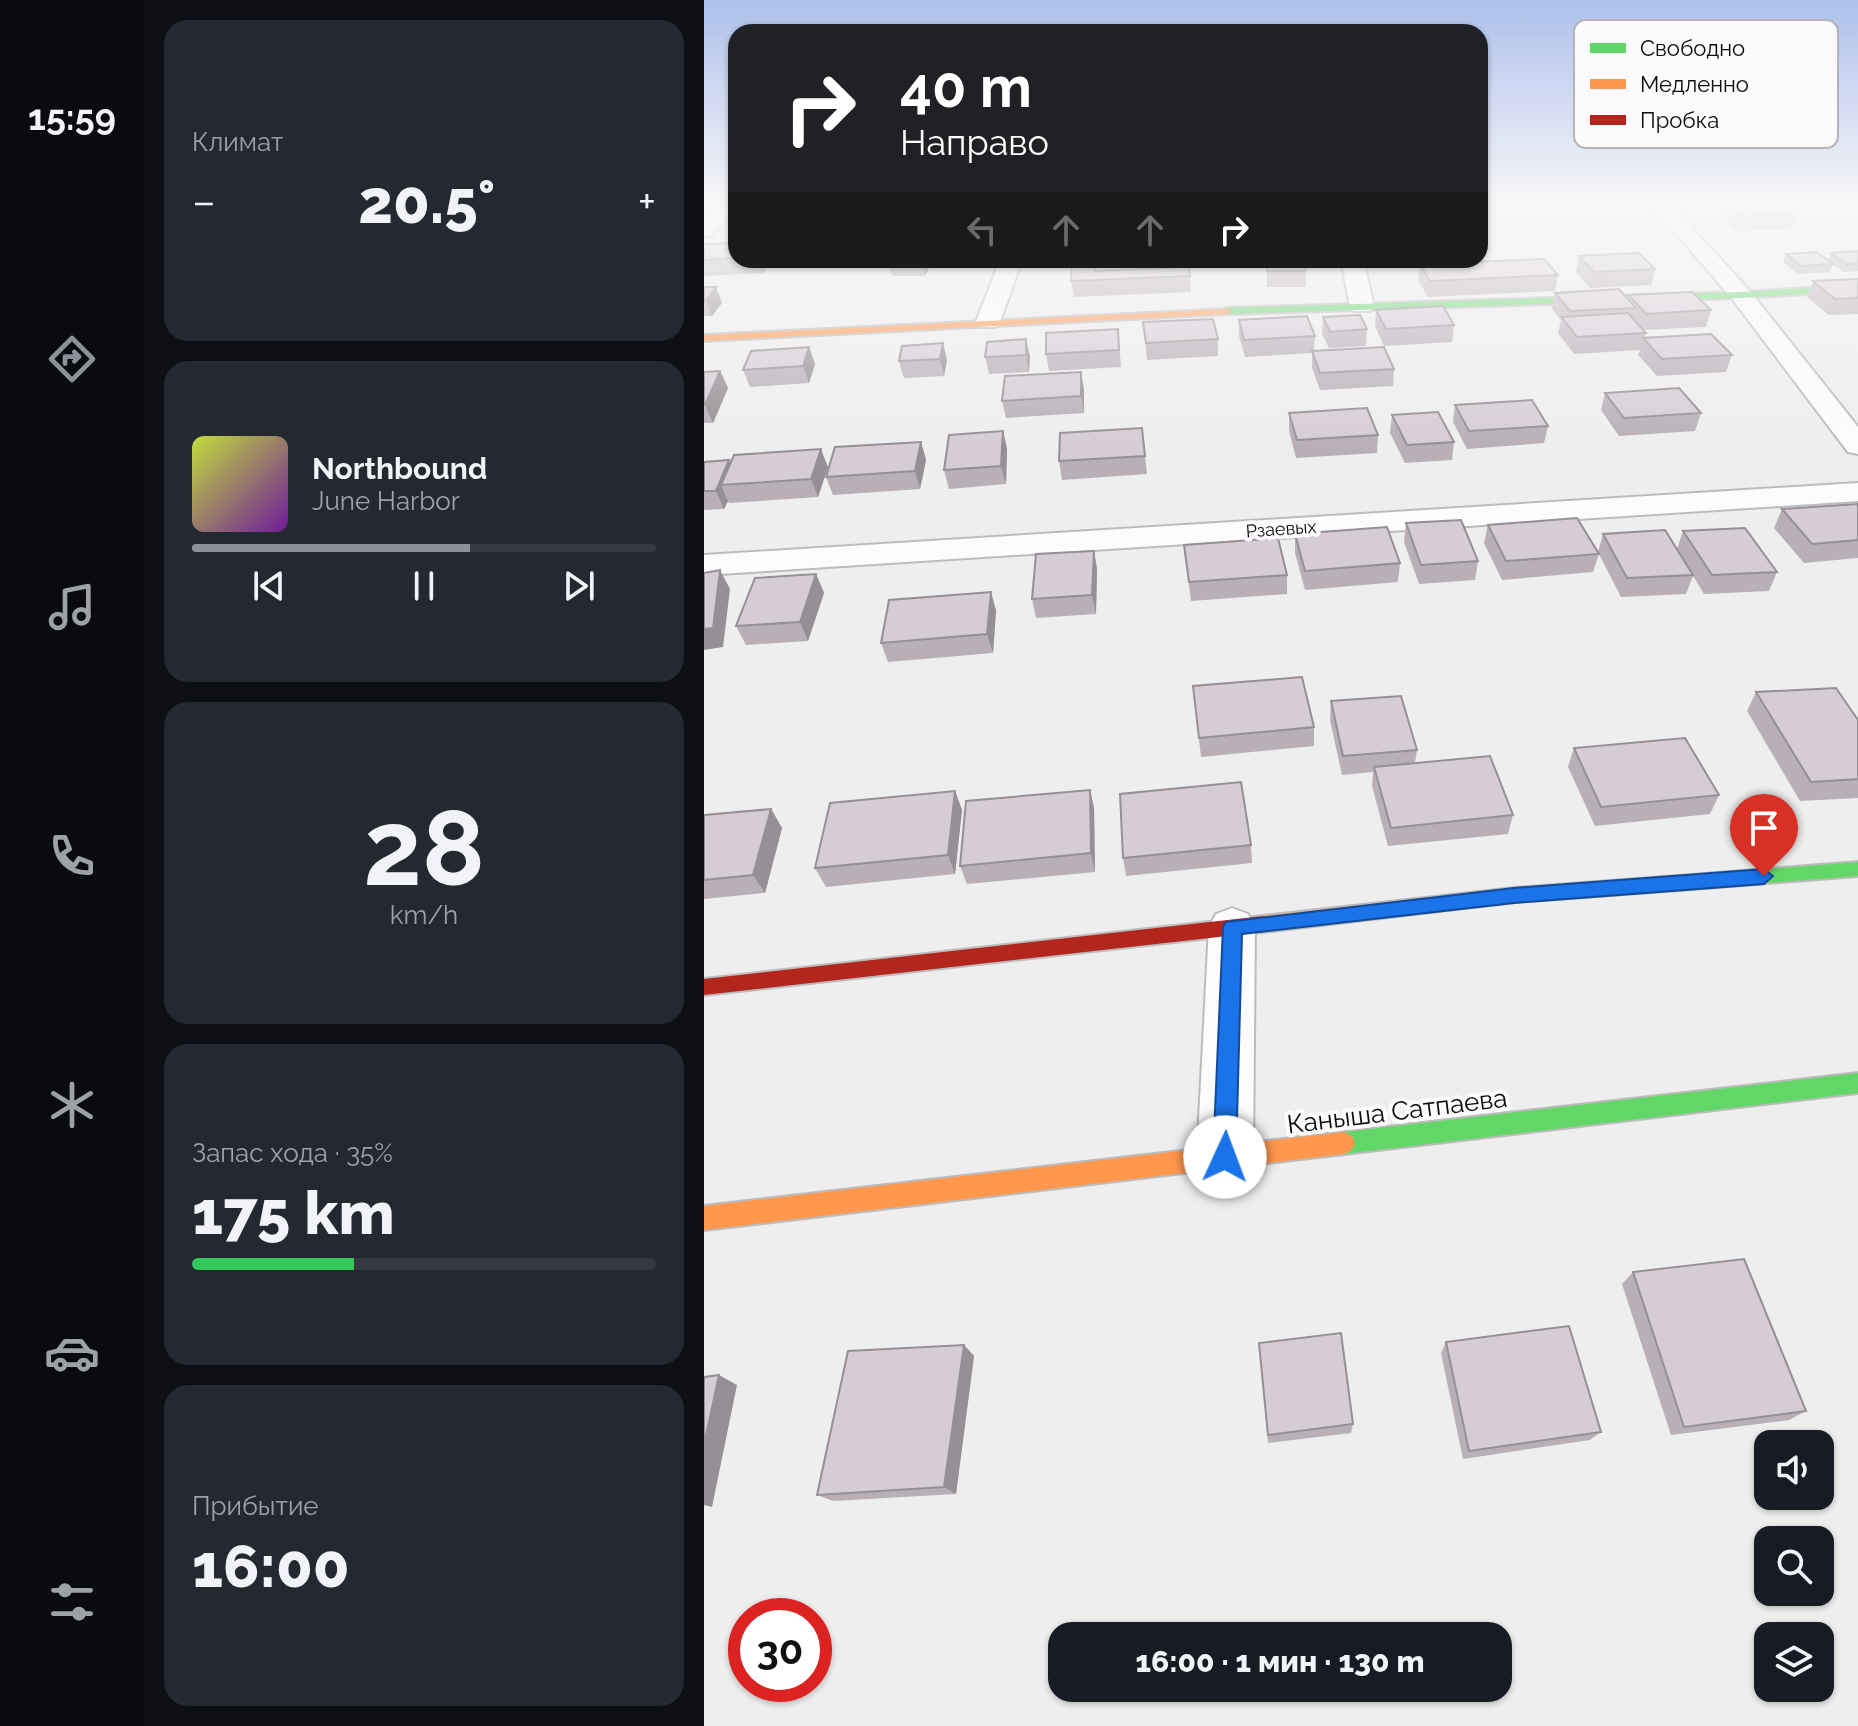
<!DOCTYPE html>
<html lang="ru">
<meta charset="utf-8">
<style>
:root{--surface:#171b24;--page:#242831;--text:#f1f3f6;--muted:#9ea1a6;--line:#363941;--accent:#8c9099}
body{margin:0;font-family:Raleway,sans-serif;background:var(--page);color:var(--text);height:100vh;display:flex;flex-direction:column;font-size:30px;white-space:nowrap}
*{box-sizing:border-box;margin:0}
p{font-size:26px;color:var(--muted)}
.icon{flex:none;width:44px;height:44px;fill:none;stroke:currentColor;stroke-width:2;stroke-linecap:round;stroke-linejoin:round}
.map{position:relative;flex:1;overflow:hidden}
.drawer{display:flex;flex-direction:column;gap:20px;padding:20px;background:#0d0f14;width:560px}
.drawer>*{flex:none}
.banner{position:absolute;left:24px;top:24px;width:760px;height:244px;border-radius:24px;box-shadow:0 2px 6px #0004;background:#202124;color:#fff;overflow:hidden}
.tools{position:absolute;left:1050px;top:1430px;display:grid;gap:16px}
.tools a{display:grid;place-items:center;width:80px;height:80px;border-radius:16px;background:var(--surface);box-shadow:0 2px 6px #0004;font-size:40px}
.speed{position:absolute;left:24px;top:1598px;display:flex;gap:16px;font-size:40px;font-weight:700;text-align:center}
.speed>*{display:grid;place-content:center;width:104px;height:104px;border-radius:50%;background:var(--surface);box-shadow:0 2px 6px #0004;line-height:1}
.speed .limit{border:12px solid #d22;background:#fff;color:#111}
.pin{position:absolute;display:grid;place-items:center;width:68px;height:68px;color:#fff;margin:-82px -34px;border-radius:50% 50% 50% 0;rotate:-45deg;box-shadow:0 0 8px #0007}
.pin .icon{rotate:45deg}
.me{position:absolute;width:88px;margin:-44px;rotate:2deg;stroke-linejoin:round;filter:drop-shadow(0 0 6px #0008)}
.turn{display:flex;align-items:center;gap:28px;height:168px;padding:0 40px;font-size:36px}
.turn .icon{width:104px;height:104px;stroke-width:2.5}
.turn b{display:block;font-size:56px;line-height:68px}
.lanes{display:flex;align-items:center;height:76px;padding:0 40px;background:#0003;justify-content:center;gap:40px;direction:ltr}
.lanes .off{opacity:.35}
.big{font-size:60px;font-weight:800;line-height:1.1}
.drawer .widget{flex:1;display:flex;flex-direction:column;justify-content:center;gap:12px;min-width:0;padding:0 28px;border-radius:24px;background:var(--page)}
.drawer .dial{align-items:center;gap:0}
.dial b{font-size:104px;line-height:1}
.song{display:flex;align-items:center;gap:24px}
.cover{width:96px;height:96px;border-radius:12px;background:linear-gradient(135deg,hsl(70 70% 55%),hsl(280 70% 35%))}
.played{height:8px;border-radius:4px;background:linear-gradient(90deg,var(--accent) 60%,var(--line) 60%)}
.keys{display:flex;justify-content:space-around;direction:ltr}
.heat{display:flex;justify-content:space-between;align-items:center;font-size:44px;direction:ltr}
.charge{height:12px;border-radius:6px;background:linear-gradient(90deg,#34c759 35%,var(--line) 0)}
.trip{position:absolute;left:344px;top:1622px;width:464px;height:80px;border-radius:24px;background:var(--surface);box-shadow:0 2px 6px #0004;font-weight:800;line-height:80px;text-align:center}
main{display:flex;flex:1;min-height:0}
.dock{display:flex;flex-direction:column;width:144px;justify-content:space-around;align-items:center;background:#090b0e;color:var(--muted)}
.dock .icon{width:56px;height:56px}
.dock .on{color:var(--accent)}
.dock b{font-size:36px;color:var(--text)}
.map>svg:first-child{display:block}
</style>
<main>
<nav class="dock">
<b>15:59</b>
<svg class="icon on" aria-label="directions" viewBox="0 0 24 24"><path d="M12 3l9 9-9 9-9-9zM9 14v-3h6M13 9l2 2-2 2"/></svg>
<svg class="icon" aria-label="music" viewBox="0 0 24 24"><path d="M9 18V5l10-2v13"/><circle cx="6" cy="18" r="3"/><circle cx="16" cy="16" r="3"/></svg>
<svg class="icon" aria-label="phone" viewBox="0 0 24 24"><path d="M5 4h4l2 5-3 2q2 4 5 5l2-3 5 2v4C11 20 4 13 5 4z"/></svg>
<svg class="icon" aria-label="climate" viewBox="0 0 24 24"><path d="M12 3v18M4 7l16 10M4 17L20 7"/></svg>
<svg class="icon" aria-label="car" viewBox="0 0 24 24"><path d="M5 17H2v-5l4-1 3-4h7l3 4 3 1v5h-3M9 17h6M6 11h13"/><circle cx="7" cy="17" r="2"/><circle cx="17" cy="17" r="2"/></svg>
<svg class="icon" aria-label="filters" viewBox="0 0 24 24"><path d="M4 7h16M4 17h16"/><circle cx="9" cy="7" r="2"/><circle cx="15" cy="17" r="2"/></svg>
</nav>
<section class="drawer">
<div class="widget"><p>Климат</p>
<div class="heat"><a>−</a><b class="big">20.5°</b><a>+</a></div>
</div>
<div class="widget">
<div class="song"><i class="cover"></i><div><b>Northbound</b><p>June Harbor</p></div></div>
<div class="played"></div>
<div class="keys"><svg class="icon" aria-label="previous" viewBox="0 0 24 24"><path d="M18 5L8 12l10 7zM5 5v14"/></svg><svg class="icon" aria-label="pause" viewBox="0 0 24 24"><path d="M8 5v14M16 5v14"/></svg><svg class="icon" aria-label="next" viewBox="0 0 24 24"><path d="M6 5l10 7-10 7zM19 5v14"/></svg></div>
</div>
<div class="widget dial"><b>28</b><p>km/h</p></div>
<div class="widget"><p>Запас хода · 35%</p><b class="big">175 km</b><div class="charge"></div></div>
<div class="widget"><p>Прибытие</p><b class="big">16:00</b></div>
</section>
<div class="map">
<svg width="1154" height="1726" viewBox="0 0 1154 1726">
<rect width="100%" height="100%" fill="#efeeef"/>
<g fill="none" stroke-linecap="round" stroke-linejoin="round">
<defs>
<g id="street">
<path d="M16,204h16v5l-25,26 -7,2v-18z"/>
<path d="M947,204h19l79,86 109,137v27l-10,-2 -115,-152z"/>
<path d="M296,260h22l-22,62 -4,5h-16l-4,-5z"/>
<path d="M637,260h22l11,46 -4,5h-16l-4,-5z"/>
<path d="M1154,483v18l-1154,74v-20z"/>
<path d="M528,908l16,6 7,13 -2,230 -9,19 -19,7 -19,-7 -9,-19 12,-230 7,-13z"/>
</g>
<g id="fast">
<path d="M1154,285v6l-117,7 -514,16 -5,-3 5,-3 514,-16z"/>
<path d="M1154,862v14l-179,14 -6,-2 -3,-5 3,-5 6,-2z"/>
<path d="M1154,1073v20l-514,61 -8,-4 -3,-7 3,-7 8,-4z"/>
</g>
<g id="slow">
<path d="M526,309v4l-3,1 -523,27v-6z"/>
<path d="M975,876l6,2 3,5 -3,5 -6,2 -165,12 -251,30 -7,-3 -2,-5 2,-5 7,-3 251,-28z"/>
<path d="M640,1132l8,4 3,7 -3,7 -8,4 -640,76v-24z"/>
</g>
<path id="jam" d="M559,916l7,3 2,5 -2,5 -7,3 -559,63v-16z"/>
</defs>
<use href="#street" stroke="#bdbcbd" stroke-width="4"/>
<use href="#fast" stroke="#bdbcbd" stroke-width="4"/>
<use href="#slow" stroke="#bdbcbd" stroke-width="4"/>
<use href="#jam" stroke="#bdbcbd" stroke-width="4"/>
<use href="#street" fill="#fdfcfd" fill-rule="evenodd"/>
<use href="#fast" fill="#63d668" fill-rule="evenodd"/>
<use href="#slow" fill="#ff974d" fill-rule="evenodd"/>
<use href="#jam" fill="#b3261e" fill-rule="evenodd"/>
</g>
<g fill="#b8afb7">
<path d="M1020,204l72,10 -5,15 -54,2 -17,-13z"/>
<path d="M32,230v30h34l-7,13 -59,3v-32l28,-1 -2,-7z"/>
<path d="M1154,251v20l-15,1 -10,-8 -3,8 -32,2 -15,-12 3,-8 42,6 3,-7z"/>
<path d="M875,256l76,13 -4,16 -61,3 -14,-16z"/>
<path d="M225,260l2,5 -6,11h-33l-4,-15z"/>
<path d="M368,260h32v3h-8l1,8 93,5 1,16 -117,5 -3,-16z"/>
<path d="M563,260l39,11v16h-39z"/>
<path d="M716,264l138,11 -3,16 -127,6 -10,-17z"/>
<path d="M1154,279v35l-29,1 -22,-18 6,-16z"/>
<path d="M0,287h12l6,16 -10,13h-8z"/>
<path d="M851,293l73,6 1,-4 82,15 -5,17 -63,3 3,3 -2,5 88,17 -6,17 -69,4 -19,-21 2,-5 -66,4 -16,-21 3,-13 -9,-11z"/>
<path d="M672,310l78,15 -2,17 -68,4 -9,-20z"/>
<path d="M619,317l44,12 -1,17 -37,2 -7,-14z"/>
<path d="M535,320l76,16 -1,15 80,18 -1,17 -73,4 -8,-22v-15l-67,4 -6,-21z"/>
<path d="M439,322l75,17v17l-71,4z"/>
<path d="M414,329l3,38 -72,4 -3,-17z"/>
<path d="M283,342l43,14 -1,16 -40,2 -4,-17z"/>
<path d="M198,346l45,14 -3,16 -40,2 -5,-17z"/>
<path d="M105,347l6,17 -6,19 -59,4 -7,-17z"/>
<path d="M16,371l8,17 -15,35h-9v-51z"/>
<path d="M380,389v24l-78,5 -4,-17z"/>
<path d="M901,393l96,20 -6,18 -76,5 -18,-26z"/>
<path d="M751,405l93,21 -4,17 -77,6 -14,-27z"/>
<path d="M585,413l89,22 -1,18 -81,5 -7,-27z"/>
<path d="M688,415l62,27 -2,18 -47,3 -15,-30z"/>
<path d="M438,428l5,46 -85,6 -3,-19z"/>
<path d="M299,431l4,18 -1,35 -57,5 -5,-19z"/>
<path d="M217,442l5,18 -6,29 -87,6 -7,-18z"/>
<path d="M0,462l27,1 97,4 -10,30 -89,6 -1,-2 -4,8 -20,1z"/>
<path d="M1154,504v54l-54,5 -30,-35 8,-19z"/>
<path d="M702,523l72,38 -3,19 -56,4 -15,-42z"/>
<path d="M784,525l110,27 5,-18 74,15 6,-18 94,41 -8,19 -65,3 -11,-18 -7,18 -65,3 -22,-43 -6,18 -91,8 -18,-37z"/>
<path d="M591,534l105,29 -2,19 -93,8 -10,-37z"/>
<path d="M480,545l103,30v19l-96,7z"/>
<path d="M390,551l3,18 -1,45 -60,4 -4,-19z"/>
<path d="M112,574l8,19 -16,48 -62,4 -10,-19z"/>
<path d="M287,592l5,19 -3,42 -105,9 -7,-19z"/>
<path d="M489,686l121,41v19l-113,11z"/>
<path d="M1052,692l102,28v78l-58,3 -53,-90z"/>
<path d="M627,701l86,49 -2,13 98,52 -5,19 -120,12 -16,-60 1,-14 -31,3 -12,-55z"/>
<path d="M870,748l145,47 -9,19 -115,12 -27,-59z"/>
<path d="M386,790l4,18 1,64 -128,12 -7,-18z"/>
<path d="M251,791l7,19 -7,64 -129,13 -11,-19z"/>
<path d="M67,809l11,19 -17,65 -61,6v-84z"/>
<path d="M547,845l1,18 -126,13 -3,-18z"/>
<path d="M929,1272l173,139 -17,9 -118,15 -49,-151z"/>
<path d="M742,1342l155,90 -11,8 -127,19 -22,-106z"/>
<path d="M555,1343l94,81 -2,9 -83,10z"/>
<path d="M260,1345l10,11 -18,138 -123,7 -16,-6z"/>
</g>
<g fill="#968f95">
<path d="M55,260h11l-7,13z"/>
<path d="M217,260h8l2,5 -6,11z"/>
<path d="M12,287l6,16 -10,13 -6,-16z"/>
<path d="M322,339l4,17 -1,16 -3,-17z"/>
<path d="M239,343l4,17 -3,16 -4,-17z"/>
<path d="M105,347l6,17 -6,19 -6,-17z"/>
<path d="M16,371l8,17 -15,35 -8,-18z"/>
<path d="M377,372l3,17v24l-3,-17z"/>
<path d="M299,431l4,18 -1,35 -5,-18z"/>
<path d="M217,442l5,18 -6,29 -5,-18z"/>
<path d="M117,449l7,18 -10,30 -7,-18z"/>
<path d="M25,460l9,18 -17,7 7,16 -4,8 -8,-18z"/>
<path d="M390,551l3,18 -1,45 -4,-19z"/>
<path d="M16,570l10,19 -7,58 -19,3v-21z"/>
<path d="M112,574l8,19 -16,48 -8,-19z"/>
<path d="M287,592l5,19 -3,42 -6,-19z"/>
<path d="M386,790l4,18 1,64 -4,-19z"/>
<path d="M251,791l7,19 -7,64 -7,-19z"/>
<path d="M67,809l11,19 -17,65 -12,-18z"/>
<path d="M260,1345l10,11 -18,138 -12,-7z"/>
<path d="M15,1375l18,10 -25,122 -8,-2v-60z"/>
</g>
<g fill="#d6ccd5" stroke="#968f95" stroke-width="2">
<path d="M1021,204h57l14,10 -55,2z"/>
<path d="M32,230v6h-6z"/>
<path d="M32,243v15l-32,2v-16z"/>
<path d="M1154,251v12l-11,1 -16,-11z"/>
<path d="M1113,252l16,12 -32,2 -15,-12z"/>
<path d="M935,253l16,16 -61,3 -15,-16z"/>
<path d="M840,259l14,16 -128,6 -10,-17z"/>
<path d="M185,260h32l-33,1z"/>
<path d="M368,260h23v11l94,-4 1,9 -119,5z"/>
<path d="M563,260h38l1,11h-39z"/>
<path d="M1154,279v19l-23,1 -22,-18z"/>
<path d="M0,287h12l-10,13h-2z"/>
<path d="M915,289l17,19 -66,3 -15,-18z"/>
<path d="M988,292l19,18 -65,4 -17,-19z"/>
<path d="M739,306l11,19 -68,4 -10,-19z"/>
<path d="M924,313l18,20 -69,4 -15,-20z"/>
<path d="M656,315l7,14 -37,3 -7,-15z"/>
<path d="M603,316l8,20 -71,4 -5,-20z"/>
<path d="M509,319l5,20 -72,4 -3,-21z"/>
<path d="M414,329l1,21 -73,4v-21z"/>
<path d="M1007,334l21,21 -70,4 -19,-21z"/>
<path d="M322,339v16l-41,2 2,-15z"/>
<path d="M239,343l-3,16 -41,2 3,-15z"/>
<path d="M105,347l-6,19 -60,4 8,-19z"/>
<path d="M680,347l10,22 -74,4 -8,-22z"/>
<path d="M16,371l-15,34h-1v-33z"/>
<path d="M377,372v24l-79,5 3,-25z"/>
<path d="M975,388l22,25 -77,5 -19,-25z"/>
<path d="M828,400l16,26 -79,5 -14,-26z"/>
<path d="M663,408l11,27 -81,5 -8,-27z"/>
<path d="M734,412l16,30 -47,3 -15,-30z"/>
<path d="M438,428l3,28 -86,5 1,-28z"/>
<path d="M299,431l-2,35 -57,4 5,-35z"/>
<path d="M217,442l-6,29 -89,6 9,-30z"/>
<path d="M117,449l-10,30 -90,6 13,-30z"/>
<path d="M25,460l-13,31h-12v-29z"/>
<path d="M1154,504v36l-46,4 -30,-35z"/>
<path d="M873,518l22,36 -93,7 -18,-36z"/>
<path d="M757,520l17,41 -57,4 -15,-42z"/>
<path d="M683,527l13,36 -95,8 -10,-37z"/>
<path d="M1041,528l32,44 -65,3 -29,-44z"/>
<path d="M961,530l28,45 -66,3 -24,-44z"/>
<path d="M574,538l9,37 -98,7 -5,-37z"/>
<path d="M390,551l-2,44 -60,4 4,-45z"/>
<path d="M16,570l-7,58 -9,1v-56z"/>
<path d="M112,574l-16,48 -64,4 19,-48z"/>
<path d="M287,592l-4,42 -106,9 8,-43z"/>
<path d="M598,677l12,50 -115,11 -6,-52z"/>
<path d="M1132,688l22,32v59l-47,3 -55,-90z"/>
<path d="M697,696l16,54 -74,6 -12,-55z"/>
<path d="M981,738l34,57 -118,12 -27,-59z"/>
<path d="M786,756l23,59 -122,13 -17,-61z"/>
<path d="M537,782l10,63 -128,13 -3,-64z"/>
<path d="M386,790l1,63 -131,13 6,-65z"/>
<path d="M251,791l-7,64 -133,13 15,-65z"/>
<path d="M67,809l-18,66 -49,5v-65z"/>
<path d="M1040,1259l62,152 -122,16 -51,-155z"/>
<path d="M865,1326l32,106 -132,19 -23,-109z"/>
<path d="M637,1333l12,91 -85,11 -9,-92z"/>
<path d="M260,1345l-20,142 -127,8 31,-144z"/>
<path d="M15,1375l-15,70v-68z"/>
</g>
<linearGradient id="sky" x2="0" y2="1"><stop stop-color="#adc0eb"/><stop offset="0.46" stop-color="#f8f7f8"/><stop offset="1" stop-color="#f8f7f8" stop-opacity="0"/></linearGradient>
<rect width="1154" height="445" fill="url(#sky)"/>
<path fill="#1a73e8" stroke="#114b97" stroke-width="2" d="M1060,869l9,7 -9,8 -250,19 -272,31 -6,223 -3,8 -8,3 -8,-3 -4,-8 10,-230 3,-5 288,-34z"/>
<g text-anchor="middle" stroke-width="8" stroke-linejoin="round" paint-order="stroke">
<g font-size="18" fill="#0c0b0c" stroke="#fdfafd">
<text transform="translate(577 529) rotate(-4)" y="6">Рзаевых</text>
</g>
<g font-size="26" fill="#0c0b0c" stroke="#fdfafd">
<text transform="translate(693 1111) rotate(-7)" y="9">Каныша Сатпаева</text>
</g>
</g>
<rect x="870" y="20" width="264" height="128" rx="12" fill="#fdfafd" stroke="#b5b2b5" stroke-width="2"/>
<rect x="886" y="43" width="36" height="10" fill="#63d668"/>
<rect x="886" y="79" width="36" height="10" fill="#ff974d"/>
<rect x="886" y="115" width="36" height="10" fill="#b3261e"/>
<g font-size="22" fill="#0c0b0c">
<text x="936" y="56">Свободно</text>
<text x="936" y="92">Медленно</text>
<text x="936" y="128">Пробка</text>
</g>
</svg>
<div class="tools">
<a><svg class="icon" aria-label="sound" viewBox="0 0 24 24"><path d="M4 9h4l5-4v14l-5-4H4zM17 9q2 3 0 6"/></svg></a>
<a><svg class="icon" aria-label="search" viewBox="0 0 24 24"><circle cx="10" cy="10" r="6"/><path d="M15 15l6 6"/></svg></a>
<a><svg class="icon" aria-label="layers" viewBox="0 0 24 24"><path d="M12 4l9 5-9 5-9-5zM3 14l9 5 9-5"/></svg></a>
</div>
<div class="speed"><div class="limit">30</div></div>
<div class="pin" style="left:1060px;top:876px;background:#d93025"><svg class="icon" aria-label="arrive" viewBox="0 0 24 24"><path d="M6 21V4h12l-3 4 3 4H6"/></svg></div>
<svg class="me" style="left:521px;top:1157px" viewBox="-20 -20 40 40"><circle r="19" fill="#fff"/><path d="M0-13L10 11 0 6-10 11z" fill="#1a73e8"/></svg>
<div class="trip">16:00 · 1 мин · 130 m</div>
<div class="banner">
<div class="turn"><svg class="icon" aria-label="right" viewBox="0 0 24 24"><path d="M7 20v-9h11M14 6l5 5-5 5"/></svg><div><b>40 m</b>Направо</div></div>
<div class="lanes"><svg class="icon off" aria-label="left" viewBox="0 0 24 24"><path d="M17 20v-9H6M10 6l-5 5 5 5"/></svg><svg class="icon off" aria-label="ahead" viewBox="0 0 24 24"><path d="M12 20V5M6 11l6-6 6 6"/></svg><svg class="icon off" aria-label="ahead" viewBox="0 0 24 24"><path d="M12 20V5M6 11l6-6 6 6"/></svg><svg class="icon" aria-label="right" viewBox="0 0 24 24"><path d="M7 20v-9h11M14 6l5 5-5 5"/></svg></div>
</div>
</div>
</main>
